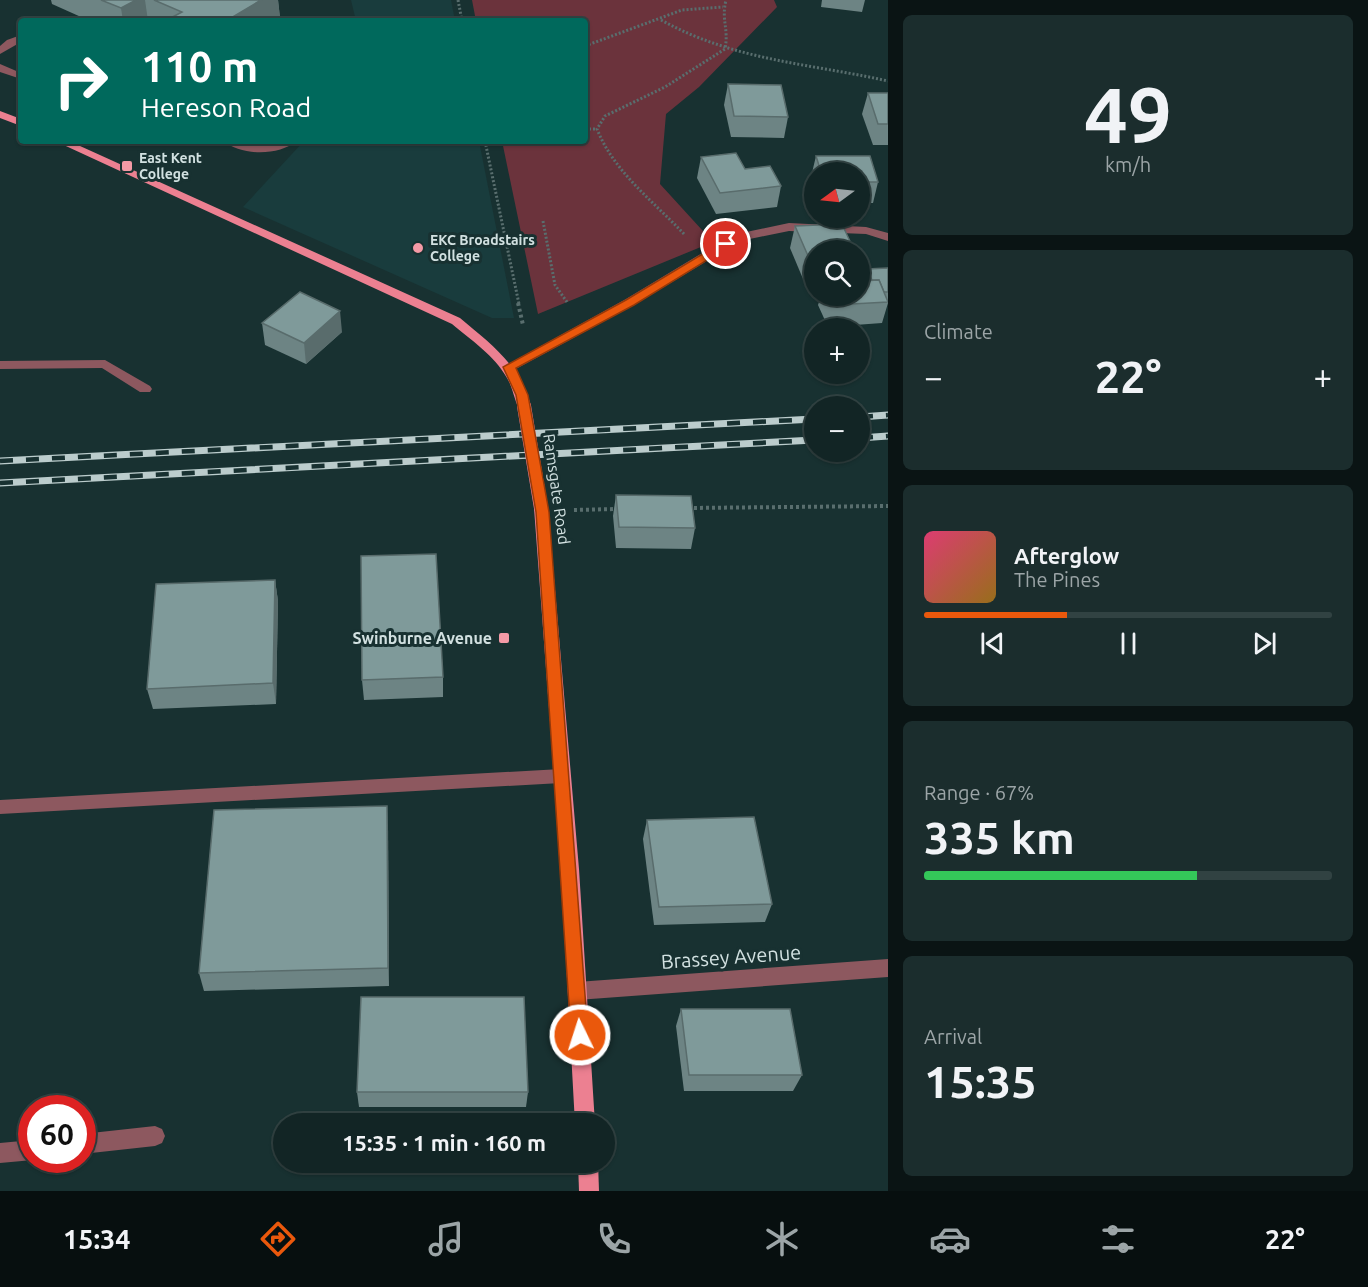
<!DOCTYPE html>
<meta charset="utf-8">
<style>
:root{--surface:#122525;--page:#1b2d2d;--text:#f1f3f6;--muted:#9ca5a7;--line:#314242;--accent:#ea580c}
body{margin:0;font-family:Ubuntu,sans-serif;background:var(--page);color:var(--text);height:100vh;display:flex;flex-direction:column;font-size:22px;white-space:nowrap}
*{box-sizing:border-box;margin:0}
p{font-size:20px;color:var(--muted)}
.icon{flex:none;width:33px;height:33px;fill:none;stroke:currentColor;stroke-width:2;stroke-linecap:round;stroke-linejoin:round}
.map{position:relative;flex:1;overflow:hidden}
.panel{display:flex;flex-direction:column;gap:15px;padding:15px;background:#0a1414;width:480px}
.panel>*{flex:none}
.banner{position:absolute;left:18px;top:18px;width:570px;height:126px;border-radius:6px;box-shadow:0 2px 4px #0004,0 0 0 2px var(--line);background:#00695c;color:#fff;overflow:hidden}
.needle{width:39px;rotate:255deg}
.buttons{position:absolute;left:804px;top:162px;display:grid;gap:12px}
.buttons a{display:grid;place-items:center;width:66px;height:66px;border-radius:50%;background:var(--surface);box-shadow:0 2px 4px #0004,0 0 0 2px var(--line);font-size:30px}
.speed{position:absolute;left:18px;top:1095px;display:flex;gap:12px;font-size:30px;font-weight:700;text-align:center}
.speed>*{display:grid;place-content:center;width:78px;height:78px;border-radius:50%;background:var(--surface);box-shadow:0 2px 4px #0004,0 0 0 2px var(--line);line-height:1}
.speed .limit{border:9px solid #d22;background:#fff;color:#111}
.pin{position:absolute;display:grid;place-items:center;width:51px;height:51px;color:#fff;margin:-26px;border:3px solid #fff;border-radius:50%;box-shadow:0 2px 6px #0007}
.me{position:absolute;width:66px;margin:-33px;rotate:356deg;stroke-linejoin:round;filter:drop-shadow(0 0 4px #0008)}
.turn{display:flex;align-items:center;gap:21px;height:126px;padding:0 24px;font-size:27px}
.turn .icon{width:78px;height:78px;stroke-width:2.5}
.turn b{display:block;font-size:42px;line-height:51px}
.big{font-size:45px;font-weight:600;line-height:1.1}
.panel .widget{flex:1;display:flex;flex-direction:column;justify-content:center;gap:9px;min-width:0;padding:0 21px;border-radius:9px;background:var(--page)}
.panel .dial{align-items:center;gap:0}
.dial b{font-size:78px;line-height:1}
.song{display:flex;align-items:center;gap:18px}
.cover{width:72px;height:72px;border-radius:9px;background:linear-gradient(135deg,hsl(340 70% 55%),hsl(40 70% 35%))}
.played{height:6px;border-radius:3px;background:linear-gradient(90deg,var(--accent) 35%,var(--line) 35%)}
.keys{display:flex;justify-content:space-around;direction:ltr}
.heat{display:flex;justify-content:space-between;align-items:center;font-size:33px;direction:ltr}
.charge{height:9px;border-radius:4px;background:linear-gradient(90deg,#34c759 67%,var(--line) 0)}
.trip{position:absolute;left:273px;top:1113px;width:342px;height:60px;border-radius:30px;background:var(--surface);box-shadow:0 2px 4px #0004,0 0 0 2px var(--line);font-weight:600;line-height:60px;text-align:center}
.dock{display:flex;height:96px;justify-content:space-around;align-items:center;background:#070f0f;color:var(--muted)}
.dock .icon{width:42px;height:42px}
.dock .on{color:var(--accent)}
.dock b{font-size:27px;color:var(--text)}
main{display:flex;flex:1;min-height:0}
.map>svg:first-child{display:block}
</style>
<main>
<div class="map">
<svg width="888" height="1191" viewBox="0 0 888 1191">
<rect width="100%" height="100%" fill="#183131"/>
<g fill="#193c3d">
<path d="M351,0h100l4,21h-99z"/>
<path d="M304,141h175l35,177h-22l-249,-111z"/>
</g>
<path fill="#6b333c" d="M472,0h302l3,7 -78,80 -33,27 -6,70 53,58 -175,72 -36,-173h83v-120h-109z"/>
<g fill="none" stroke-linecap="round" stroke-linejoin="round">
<g stroke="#596e6e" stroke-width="3" stroke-dasharray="2 2" stroke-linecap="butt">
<path d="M458,0l4,21"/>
<path d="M661,20c75,41 146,43 227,61"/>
<path d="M585,46l97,-36 41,-3"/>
<path d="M585,129h12"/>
<path d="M485,141l34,163"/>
<path d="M543,221l12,64 12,17"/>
<path d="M684,234c-31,-33 -70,-62 -87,-105l8,-13 60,-29 60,-38c4,-21 -4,-28 1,-49"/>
</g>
<g stroke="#596e6e" stroke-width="4" stroke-dasharray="3 3" stroke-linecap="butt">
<path d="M518,303l5,22"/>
<path d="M688,508l200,-2"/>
<path d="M574,510l43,-1"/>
</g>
<g fill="#8d585f" fill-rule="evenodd">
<path d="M21,35v7l-21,12v-8l7,-6z"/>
<path d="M0,64l21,9v6l-21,-7z"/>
<path d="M224,141l36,4 36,-4c-16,15 -56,15 -72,0z"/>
<path d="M105,360l45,26 2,3 -2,3h-10l-38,-24 -102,1v-8z"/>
<path d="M155,1126l7,3 3,7 -3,7 -7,3 -73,8v-20z"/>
<path d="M32,1140l1,20 -33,3v-20z"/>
</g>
<g fill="#8d585f" fill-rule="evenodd">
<path d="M789,223l77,4 22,6v8l-22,-7 -77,-3 -49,10 -106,64 -120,65 -5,1 -6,-4 123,-68 106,-64z"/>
<path d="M561,769l6,2 2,5 -2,5 -6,2 -561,31v-14z"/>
<path d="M888,959v18l-311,23 -7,-3 -2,-6 2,-6 7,-3z"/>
</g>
<g fill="#ec8091" fill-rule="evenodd">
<path d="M0,111l21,8v7l-21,-8z"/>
<path d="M55,141h14l391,177c31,26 60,47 71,88l-7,5 -5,-2c-5,-10 -6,-21 -12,-31 -13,-23 -36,-38 -55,-54z"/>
<path d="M541,503l7,5 31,361 16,255h-20l-14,-255 -27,-361z"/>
<path d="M578,1162h20l1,29h-20z"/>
</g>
<defs>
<g id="rail">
<path d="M860,417l28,-2"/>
<path d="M860,438l28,-2"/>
<path d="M0,461l814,-42"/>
<path d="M0,483l814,-43"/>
</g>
</defs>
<use href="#rail" stroke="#bcc" stroke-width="7"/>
<use href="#rail" stroke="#183131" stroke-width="4.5" stroke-dasharray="13" stroke-linecap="butt"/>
<path stroke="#ec8091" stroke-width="14" d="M524,406l17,102"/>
</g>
<g fill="#6d8484">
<path d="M51,0h227l2,18 -5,3h-185l-38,-17z"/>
<path d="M822,0h43l-3,12 -41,-5z"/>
<path d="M728,84l60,33 -4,21 -53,-1 -7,-32z"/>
<path d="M868,93h20v52h-15l-11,-31z"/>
<path d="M816,156l5,16h-7v18l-3,-13z"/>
<path d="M701,157l44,12 36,17 -4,21 -61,7 -19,-36z"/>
<path d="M860,172l18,10 -5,21h-13z"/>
<path d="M795,226l19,24v36h-8l-16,-38z"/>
<path d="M888,268v35l-6,20 -54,4 -10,-22 3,-9h39l7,-27z"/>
<path d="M262,323l80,9 -36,32 -41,-19z"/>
<path d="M616,495l79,33 -4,21 -75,-1 -3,-32z"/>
<path d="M275,580l3,21 -2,103 -123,5 -6,-20z"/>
<path d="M443,677v20l-79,3 -2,-20z"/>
<path d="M647,820l125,84 -7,18 -111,3 -11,-86z"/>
<path d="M388,825l1,161 -185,5 -5,-18z"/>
<path d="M681,1009l121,66 -9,16h-109l-8,-65z"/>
<path d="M357,1092h171l-2,15h-167z"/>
</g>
<g fill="#596c6c">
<path d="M136,0h9l3,21h-25l-2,-13z"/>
<path d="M261,0h17l2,18 -5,3h-49z"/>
<path d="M340,311l2,21 -36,32 -2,-21z"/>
<path d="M275,580l3,21 -2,103 -3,-21z"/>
<path d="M387,806l1,19 1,161 -1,-18z"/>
</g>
<g fill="#7f9a9a" stroke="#596c6c" stroke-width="1.5">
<path d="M101,0h35l-15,8z"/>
<path d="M154,0h107l-35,21h-61l17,-9z"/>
<path d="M728,84l53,1 7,32 -54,-1z"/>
<path d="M868,93h20v31h-10z"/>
<path d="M736,153l9,16 25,-3 11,20 -61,7 -19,-36z"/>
<path d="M816,156h54l8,26h-18v-10h-39z"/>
<path d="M842,224l12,26h-40v15h-2l-17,-39z"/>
<path d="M888,268v24h-4l-5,-12h-7l-5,-11z"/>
<path d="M879,280l9,22 -54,3 -5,-9h31v-15z"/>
<path d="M300,292l40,19 -36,32 -42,-20z"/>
<path d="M616,495l75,1 4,32 -76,-1z"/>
<path d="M436,554l7,123 -81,3 -1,-124z"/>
<path d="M275,580l-2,103 -126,6 9,-105z"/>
<path d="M387,806l1,162 -189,5 15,-163z"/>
<path d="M754,817l18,87 -113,3 -12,-87z"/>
<path d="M361,997h163l4,95h-171z"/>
<path d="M681,1009h109l12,66h-113z"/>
</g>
<path fill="#ea580c" stroke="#983908" stroke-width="1.5" d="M726,240l4,1v5l-96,59 -118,63 12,27 21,117 39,523 -2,6 -6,2 -6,-2 -3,-6 -35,-523 -20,-117 -13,-28 123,-67z"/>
<g fill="#f49aa6" stroke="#183131" stroke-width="2">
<rect x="121" y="160" width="12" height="12" rx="3"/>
<circle cx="418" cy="248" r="6"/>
<rect x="498" y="632" width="12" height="12" rx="3"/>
</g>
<g text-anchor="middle" stroke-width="6" stroke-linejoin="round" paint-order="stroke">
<g font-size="14" font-weight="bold" fill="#d2e1e1" stroke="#183131" text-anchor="start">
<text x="139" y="163">East Kent<tspan x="139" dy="16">College</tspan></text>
<text x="430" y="245">EKC Broadstairs<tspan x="430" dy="16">College</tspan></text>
</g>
<g font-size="16" fill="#d2e1e1" stroke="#183131">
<text transform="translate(557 489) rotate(82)" y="6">Ramsgate Road</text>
</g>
<g font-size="16" font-weight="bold" fill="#d2e1e1" stroke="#183131" text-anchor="end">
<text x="492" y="644">Swinburne Avenue</text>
</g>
<g font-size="20" fill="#d2e1e1" stroke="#183131">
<text transform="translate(731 957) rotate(-4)" y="7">Brassey Avenue</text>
</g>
</g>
</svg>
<div class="buttons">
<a><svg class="needle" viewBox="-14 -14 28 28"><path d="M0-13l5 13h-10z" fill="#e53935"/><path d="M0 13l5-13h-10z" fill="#9ca5a7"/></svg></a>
<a><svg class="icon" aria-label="search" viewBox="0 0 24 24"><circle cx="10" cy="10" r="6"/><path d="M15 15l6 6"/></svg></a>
<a>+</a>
<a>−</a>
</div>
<div class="speed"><div class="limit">60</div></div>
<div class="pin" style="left:726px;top:244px;background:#d93025"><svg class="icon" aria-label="arrive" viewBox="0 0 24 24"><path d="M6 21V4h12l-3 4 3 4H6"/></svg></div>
<svg class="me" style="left:580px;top:1035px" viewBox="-20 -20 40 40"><circle r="17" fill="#ea580c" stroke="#fff" stroke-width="3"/><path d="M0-11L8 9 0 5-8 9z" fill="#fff"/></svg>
<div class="trip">15:35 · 1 min · 160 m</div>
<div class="banner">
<div class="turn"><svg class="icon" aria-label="right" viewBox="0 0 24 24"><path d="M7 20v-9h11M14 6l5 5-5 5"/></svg><div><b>110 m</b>Hereson Road</div></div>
</div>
</div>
<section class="panel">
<div class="widget dial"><b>49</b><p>km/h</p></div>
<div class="widget"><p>Climate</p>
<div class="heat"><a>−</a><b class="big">22°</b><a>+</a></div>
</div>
<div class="widget">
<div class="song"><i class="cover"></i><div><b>Afterglow</b><p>The Pines</p></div></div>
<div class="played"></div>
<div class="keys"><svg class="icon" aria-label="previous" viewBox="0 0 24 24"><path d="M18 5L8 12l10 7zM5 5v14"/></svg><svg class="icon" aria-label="pause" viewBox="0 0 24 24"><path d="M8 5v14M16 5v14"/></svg><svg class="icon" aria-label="next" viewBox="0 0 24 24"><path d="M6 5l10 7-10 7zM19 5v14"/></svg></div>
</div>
<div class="widget"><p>Range · 67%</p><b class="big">335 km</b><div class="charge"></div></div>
<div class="widget"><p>Arrival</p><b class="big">15:35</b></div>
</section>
</main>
<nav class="dock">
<b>15:34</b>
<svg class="icon on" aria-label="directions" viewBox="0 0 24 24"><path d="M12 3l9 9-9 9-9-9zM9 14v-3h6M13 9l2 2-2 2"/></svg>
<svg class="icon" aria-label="music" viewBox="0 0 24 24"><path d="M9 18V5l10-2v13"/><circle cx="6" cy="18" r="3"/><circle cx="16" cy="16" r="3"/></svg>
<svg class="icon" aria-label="phone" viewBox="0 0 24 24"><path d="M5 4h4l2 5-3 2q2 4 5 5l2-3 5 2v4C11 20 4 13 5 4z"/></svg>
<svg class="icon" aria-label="climate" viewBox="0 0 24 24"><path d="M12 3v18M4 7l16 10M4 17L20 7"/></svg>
<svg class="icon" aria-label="car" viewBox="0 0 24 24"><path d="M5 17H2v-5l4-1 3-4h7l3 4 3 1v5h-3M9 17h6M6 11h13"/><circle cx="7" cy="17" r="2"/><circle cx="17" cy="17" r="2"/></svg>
<svg class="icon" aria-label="filters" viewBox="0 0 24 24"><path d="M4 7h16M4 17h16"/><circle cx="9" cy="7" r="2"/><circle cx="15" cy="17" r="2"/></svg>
<b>22°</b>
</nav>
